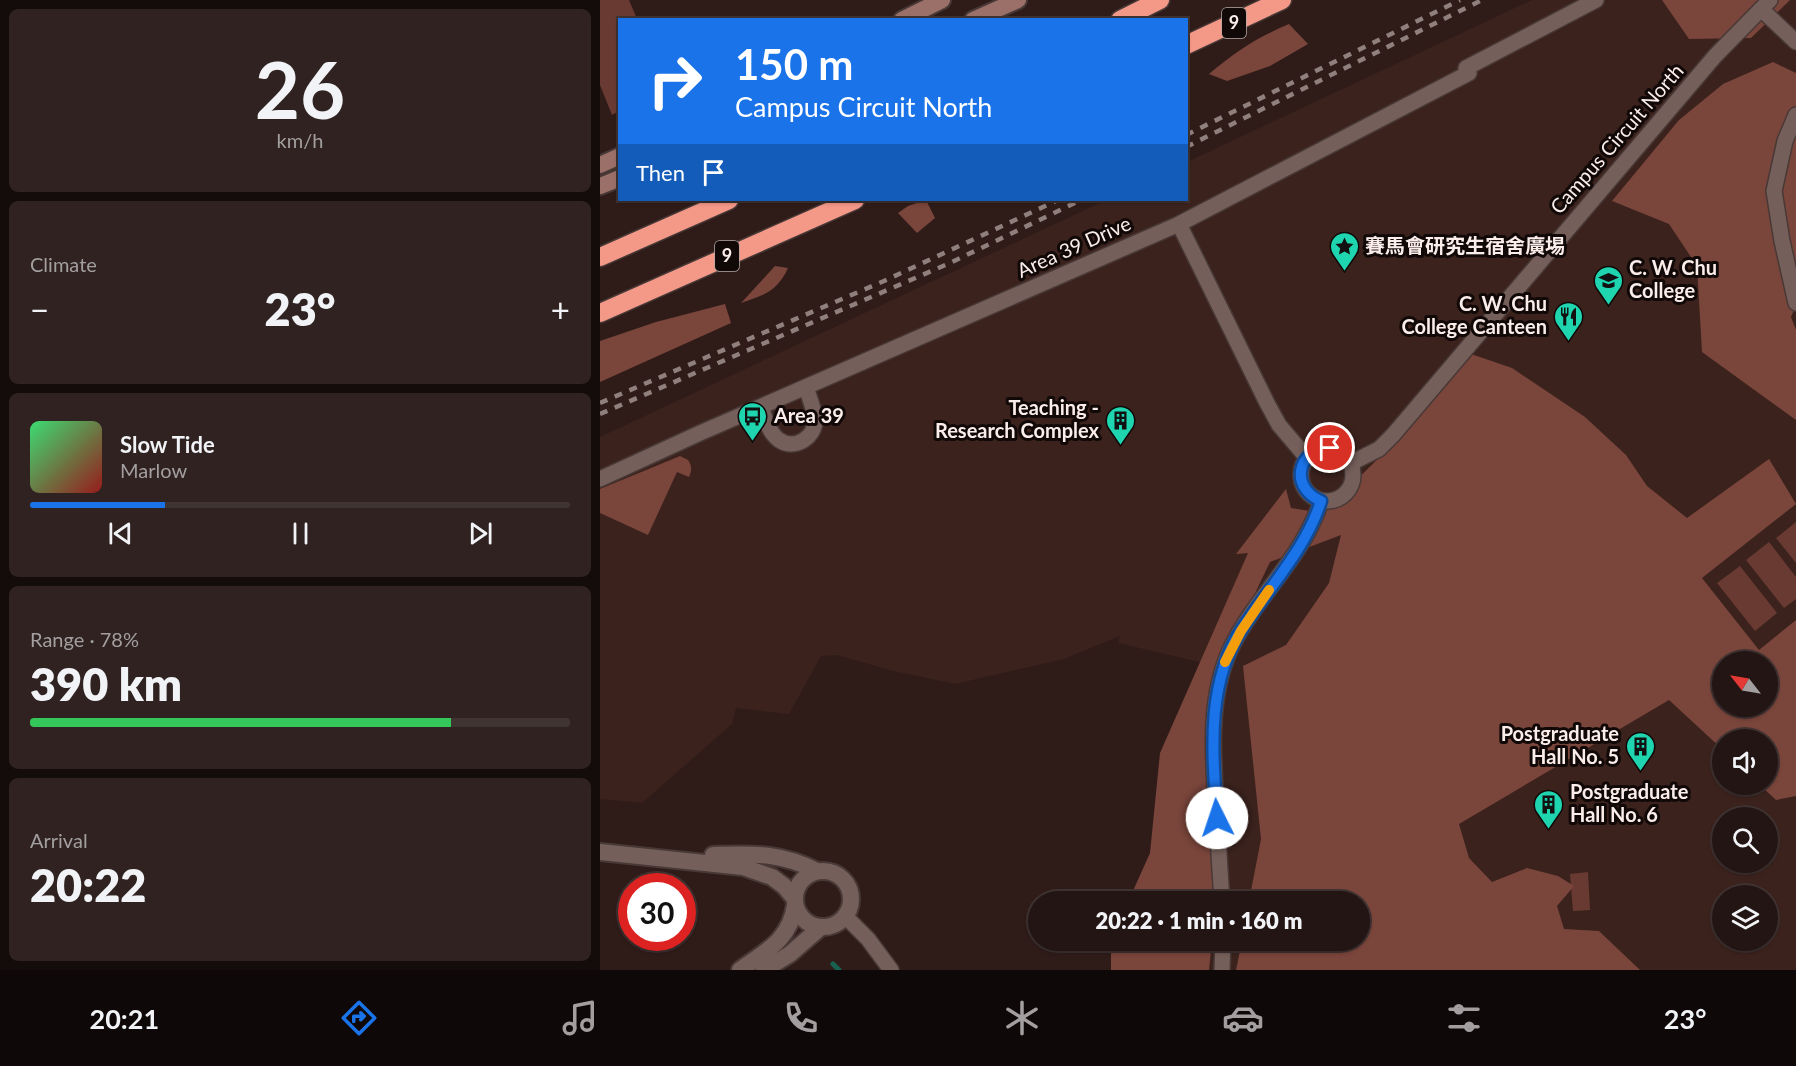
<!DOCTYPE html>
<meta charset="utf-8">
<style>
:root{--surface:#231513;--page:#2f2221;--text:#f1f3f6;--muted:#a39fa0;--line:#403433;--accent:#1a73e8}
body{margin:0;font-family:Lato,"Noto Sans TC",sans-serif;background:var(--page);color:var(--text);height:100vh;display:flex;flex-direction:column;font-size:22px;white-space:nowrap}
*{box-sizing:border-box;margin:0}
p{font-size:20px;color:var(--muted)}
.icon{flex:none;width:33px;height:33px;fill:none;stroke:currentColor;stroke-width:2;stroke-linecap:round;stroke-linejoin:round}
.map{position:relative;flex:1;overflow:hidden}
.side{display:flex;flex-direction:column;gap:9px;padding:9px;background:#130c0a;width:600px}
.side>*{flex:none}
.top-card{position:absolute;left:18px;top:18px;width:570px;height:183px;border-radius:0px;box-shadow:0 2px 4px #0004,0 0 0 2px var(--line);background:#1a73e8;color:#fff;overflow:hidden}
.needle{width:39px;rotate:301deg}
.tools{position:absolute;left:1112px;top:651px;display:grid;gap:12px}
.tools a{display:grid;place-items:center;width:66px;height:66px;border-radius:50%;background:var(--surface);box-shadow:0 2px 4px #0004,0 0 0 2px var(--line);font-size:30px}
.speed{position:absolute;left:18px;top:873px;display:flex;gap:12px;font-size:30px;font-weight:700;text-align:center}
.speed>*{display:grid;place-content:center;width:78px;height:78px;border-radius:50%;background:var(--surface);box-shadow:0 2px 4px #0004,0 0 0 2px var(--line);line-height:1}
.speed .limit{border:9px solid #d22;background:#fff;color:#111}
.pin{position:absolute;display:grid;place-items:center;width:51px;height:51px;color:#fff;margin:-26px;border:3px solid #fff;border-radius:50%;box-shadow:0 2px 6px #0007}
.me{position:absolute;width:66px;margin:-33px;rotate:356deg;stroke-linejoin:round;filter:drop-shadow(0 0 4px #0008)}
.turn{display:flex;align-items:center;gap:21px;height:126px;padding:0 18px;font-size:27px}
.turn .icon{width:78px;height:78px;stroke-width:2.5}
.turn b{display:block;font-size:42px;line-height:51px}
.then{display:flex;align-items:center;height:57px;padding:0 18px;background:#0003;gap:12px;font-size:22px}
.big{font-size:45px;font-weight:800;line-height:1.1}
.side .tile{flex:1;display:flex;flex-direction:column;justify-content:center;gap:9px;min-width:0;padding:0 21px;border-radius:9px;background:var(--page)}
.side .dial{align-items:center;gap:0}
.dial b{font-size:78px;line-height:1}
.song{display:flex;align-items:center;gap:18px}
.cover{width:72px;height:72px;border-radius:9px;background:linear-gradient(135deg,hsl(140 70% 55%),hsl(0 70% 35%))}
.played{height:6px;border-radius:3px;background:linear-gradient(90deg,var(--accent) 25%,var(--line) 25%)}
.keys{display:flex;justify-content:space-around;direction:ltr}
.heat{display:flex;justify-content:space-between;align-items:center;font-size:33px;direction:ltr}
.charge{height:9px;border-radius:4px;background:linear-gradient(90deg,#34c759 78%,var(--line) 0)}
.trip{position:absolute;left:428px;top:891px;width:342px;height:60px;border-radius:30px;background:var(--surface);box-shadow:0 2px 4px #0004,0 0 0 2px var(--line);font-weight:800;line-height:60px;text-align:center}
.tab-bar{display:flex;height:96px;justify-content:space-around;align-items:center;background:#0e0808;color:var(--muted)}
.tab-bar .icon{width:42px;height:42px}
.tab-bar .selected{color:var(--accent)}
.tab-bar b{font-size:27px;color:var(--text)}
main{display:flex;flex:1;min-height:0}
.map>svg:first-child{display:block}
</style>
<main>
<section class="side">
<div class="tile dial"><b>26</b><p>km/h</p></div>
<div class="tile"><p>Climate</p>
<div class="heat"><a>−</a><b class="big">23°</b><a>+</a></div>
</div>
<div class="tile">
<div class="song"><i class="cover"></i><div><b>Slow Tide</b><p>Marlow</p></div></div>
<div class="played"></div>
<div class="keys"><svg class="icon" aria-label="previous" viewBox="0 0 24 24"><path d="M18 5L8 12l10 7zM5 5v14"/></svg><svg class="icon" aria-label="pause" viewBox="0 0 24 24"><path d="M8 5v14M16 5v14"/></svg><svg class="icon" aria-label="next" viewBox="0 0 24 24"><path d="M6 5l10 7-10 7zM19 5v14"/></svg></div>
</div>
<div class="tile"><p>Range · 78%</p><b class="big">390 km</b><div class="charge"></div></div>
<div class="tile"><p>Arrival</p><b class="big">20:22</b></div>
</section>
<div class="map">
<svg width="1196" height="970" viewBox="0 0 1196 970">
<rect width="100%" height="100%" fill="#2f1c19"/>
<path fill="#3b221d" fill-rule="evenodd" d="M932,0h264v970h-597l-4,-29 164,-1v-38l-168,-1 17,-237 -90,-21 2,-7 -56,23 -109,25 -66,-14 -52,-15 -16,1 -32,58 -53,-6 -4,16 -90,79 -42,-4v-362l506,-237h80l1,-38zM1122,662h45v44h-45zM1122,740h45v44h-45zM1122,818h45v44h-45zM1122,896h45v44h-45z"/>
<g fill="#693a32">
<path d="M0,0h29l8,19 -17,1 -1,91 -7,4 -12,-30z"/>
<path d="M1196,522v41l-20,-25z"/>
<path d="M1169,542l27,35v22l-12,9 -38,-48z"/>
<path d="M1140,566l37,47 -22,18 -38,-48z"/>
<path d="M988,872l2,38 -17,1 -3,-37z"/>
</g>
<g fill="#7a453b" fill-rule="evenodd">
<path d="M1062,0h128l-39,38 -62,1z"/>
<path d="M689,24l19,20 -38,22 -43,15 -18,-7c27,-23 47,-36 80,-50z"/>
<path d="M1173,62l23,11v232l-5,12 5,13v90l-94,-68 -5,-86 -28,-42 -57,-23 67,-81 44,-36z"/>
<path d="M326,200l9,18 -18,15 -19,-20 10,-7z"/>
<path d="M175,266l13,2c-11,24 -24,27 -47,35z"/>
<path d="M125,304l6,19 -131,59v-41l56,-19z"/>
<path d="M871,354l41,14 73,49 41,38 21,31 40,32 82,-59 27,45 -94,74 57,72 37,-30v176l-20,4 -16,-15 7,-1v-44h-45v9l-53,-49 -210,124 10,34 23,24 35,-14 31,8 16,10 -17,20 7,23 35,2 41,39h-404l6,-29 117,-1v-38l-110,-1 12,-62 -18,-173 43,-21 43,-62 12,-48 -71,27 -58,121 1,218 -85,1 22,-49 10,-100 88,-200 -12,1 50,-65 5,19 32,5 78,-77zM1122,662h45v44h-45z"/>
<path d="M80,456l8,4c4,6 4,10 1,17l-12,-5 -29,63 -48,-22v-24z"/>
<path d="M511,941h101l-3,29h-98z"/>
</g>
<g fill="none" stroke-linecap="round" stroke-linejoin="round">
<path stroke="#186151" stroke-width="5" d="M233,964l6,6"/>
<defs>
<g id="minor">
<path d="M1161,9l35,33"/>
<path d="M1196,115l-11,26 -11,50 8,50 14,62"/>
<path d="M579,224l88,179 12,22 28,33"/>
<path d="M161,407c4,11 8,26 18,33 16,11 37,-3 36,-21 -1,-11 -6,-22 -9,-32"/>
<circle cx="727" cy="475" r="26"/>
<path d="M751,463l28,-14 14,-14 322,-379 55,-56"/>
<path d="M0,479l100,-46 479,-209 290,-151 -3,-5 130,-68"/>
<path d="M622,902c-2,-32 -4,-64 -6,-96 -3,-52 -8,-109 15,-158 25,-52 72,-90 90,-147"/>
<path d="M245,916l23,23 23,31"/>
<path d="M622,970l1,-30"/>
</g>
<g id="tertiary">
<path d="M0,852l143,15 29,10 12,9 10,12"/>
<path d="M113,855c40,-1 67,-3 104,16"/>
<circle cx="223" cy="899" r="28"/>
<path d="M140,970c26,-19 50,-30 55,-65"/>
<path d="M164,970l26,-16 31,-27"/>
</g>
<g id="secondary">
<path d="M302,20l40,-20"/>
<path d="M373,20l45,-20"/>
<path d="M0,165l20,-9"/>
<path d="M0,186l20,-8"/>
</g>
<g id="motorway">
<path d="M520,20l40,-20"/>
<path d="M586,45l96,-45"/>
<path d="M0,257l129,-57"/>
<path d="M0,313l255,-113"/>
</g>
</defs>
<use href="#minor" stroke="#483937" stroke-width="18"/>
<use href="#tertiary" stroke="#483937" stroke-width="20"/>
<use href="#secondary" stroke="#483937" stroke-width="20"/>
<use href="#motorway" stroke="#483937" stroke-width="21"/>
<use href="#minor" stroke="#755f5a" stroke-width="15"/>
<use href="#tertiary" stroke="#755f5a" stroke-width="16"/>
<use href="#secondary" stroke="#9b7068" stroke-width="16"/>
<use href="#motorway" stroke="#f49888" stroke-width="18"/>
<g stroke="#90807d" stroke-width="4.5" stroke-dasharray="8 8" stroke-linecap="butt">
<path d="M586,135l274,-135"/>
<path d="M586,147l296,-147"/>
<path d="M0,403l284,-122 174,-81"/>
<path d="M0,414l350,-151 131,-63"/>
</g>
</g>
<g fill="none" stroke-linecap="round" stroke-linejoin="round">
<defs>
<path id="route" d="M617,818c-4,-63 -12,-133 25,-189 27,-42 64,-80 79,-128 -31,-13 -25,-51 9,-53"/>
</defs>
<use href="#route" stroke="#114b97" stroke-width="15"/>
<use href="#route" stroke="#1a73e8" stroke-width="10"/>
<path stroke="#f59e0b" stroke-width="10" d="M625,662l16,-31 28,-41"/>
</g>
<defs>
<symbol id="sight-pin" viewBox="-11 -11 22 30"><path d="M0 17L-7.5 6A9.5 9.5 0 1 1 7.5 6Z" fill="#1ed5b0" stroke="#110907"/><path d="M0-6L1.8-2.2L6-1.7L2.9 1.2L3.7 5.4L0 3.3L-3.7 5.4L-2.9 1.2L-6-1.7L-1.8-2.2Z" fill="#111"/></symbol>
<symbol id="university-pin" viewBox="-11 -11 22 30"><path d="M0 17L-7.5 6A9.5 9.5 0 1 1 7.5 6Z" fill="#1ed5b0" stroke="#110907"/><path d="M0-5L7-2L0 1L-7-2ZM-4 1L0 2.5L4 1V4Q0 6-4 4Z" fill="#111"/></symbol>
<symbol id="restaurant-pin" viewBox="-11 -11 22 30"><path d="M0 17L-7.5 6A9.5 9.5 0 1 1 7.5 6Z" fill="#1ed5b0" stroke="#110907"/><path d="M-5-6h1v4h1v-4h1v4h1v-4h1v5L-1.5 .5V6h-2V.5L-5-1ZM5-6V6H3V1.5H1.5Q1.5-4 5-6Z" fill="#111"/></symbol>
<symbol id="bus-pin" viewBox="-11 -11 22 30"><path d="M0 17L-7.5 6A9.5 9.5 0 1 1 7.5 6Z" fill="#1ed5b0" stroke="#110907"/><path d="M-5-6H5V4H4V6H2V4H-2V6H-4V4H-5ZM-3.5-4V0h7V-4ZM-3.5 1.2v1.5H-2V1.2ZM2 1.2v1.5H3.5V1.2Z" fill="#111"/></symbol>
<symbol id="building-pin" viewBox="-11 -11 22 30"><path d="M0 17L-7.5 6A9.5 9.5 0 1 1 7.5 6Z" fill="#1ed5b0" stroke="#110907"/><path d="M-4-6H4V6H1V3H-1V6H-4ZM-2.5-4.3h1.7v1.8h-1.7ZM.8-4.3h1.7v1.8H.8ZM-2.5-1h1.7V.8h-1.7ZM.8-1h1.7V.8H.8Z" fill="#111"/></symbol>
</defs>
<g fill-rule="evenodd">
<use href="#sight-pin" x="728" y="230" width="33" height="45"/>
<use href="#university-pin" x="992" y="264" width="33" height="45"/>
<use href="#restaurant-pin" x="952" y="300" width="33" height="45"/>
<use href="#bus-pin" x="136" y="400" width="33" height="45"/>
<use href="#building-pin" x="504" y="404" width="33" height="45"/>
<use href="#building-pin" x="1024" y="730" width="33" height="45"/>
<use href="#building-pin" x="932" y="788" width="33" height="45"/>
</g>
<g text-anchor="middle" stroke-width="6" stroke-linejoin="round" paint-order="stroke">
<g fill="#110907" stroke="#b5a9a6" stroke-width="1.5">
<rect x="622" y="8" width="24" height="30" rx="4.5"/>
<rect x="115" y="241" width="24" height="30" rx="4.5"/>
</g>
<g font-size="18" font-weight="bold" fill="#fbedea">
<text x="634" y="29">9</text>
<text x="127" y="262">9</text>
</g>
<g font-size="20" fill="#fbedea" stroke="#110907">
<text transform="translate(1017 139) rotate(-49)" y="7">Campus Circuit North</text>
<text transform="translate(474 247) rotate(-24)" y="7">Area 39 Drive</text>
</g>
<g font-size="20" font-weight="bold" fill="#fbedea" stroke="#110907" text-anchor="start">
<text x="765" y="253">賽馬會研究生宿舍廣埸</text>
<text x="1029" y="275">C. W. Chu<tspan x="1029" dy="23">College</tspan></text>
<text x="947" y="311" text-anchor="end">C. W. Chu<tspan x="947" dy="23">College Canteen</tspan></text>
<text x="499" y="415" text-anchor="end">Teaching -<tspan x="499" dy="23">Research Complex</tspan></text>
<text x="174" y="423">Area 39</text>
<text x="1019" y="741" text-anchor="end">Postgraduate<tspan x="1019" dy="23">Hall No. 5</tspan></text>
<text x="970" y="799">Postgraduate<tspan x="970" dy="23">Hall No. 6</tspan></text>
</g>
</g>
</svg>
<div class="tools">
<a><svg class="needle" viewBox="-14 -14 28 28"><path d="M0-13l5 13h-10z" fill="#e53935"/><path d="M0 13l5-13h-10z" fill="#a39fa0"/></svg></a>
<a><svg class="icon" aria-label="sound" viewBox="0 0 24 24"><path d="M4 9h4l5-4v14l-5-4H4zM17 9q2 3 0 6"/></svg></a>
<a><svg class="icon" aria-label="search" viewBox="0 0 24 24"><circle cx="10" cy="10" r="6"/><path d="M15 15l6 6"/></svg></a>
<a><svg class="icon" aria-label="layers" viewBox="0 0 24 24"><path d="M12 4l9 5-9 5-9-5zM3 14l9 5 9-5"/></svg></a>
</div>
<div class="speed"><div class="limit">30</div></div>
<div class="pin" style="left:730px;top:448px;background:#d93025"><svg class="icon" aria-label="arrive" viewBox="0 0 24 24"><path d="M6 21V4h12l-3 4 3 4H6"/></svg></div>
<svg class="me" style="left:617px;top:818px" viewBox="-20 -20 40 40"><circle r="19" fill="#fff"/><path d="M0-13L10 11 0 6-10 11z" fill="#1a73e8"/></svg>
<div class="trip">20:22 · 1 min · 160 m</div>
<div class="top-card">
<div class="turn"><svg class="icon" aria-label="right" viewBox="0 0 24 24"><path d="M7 20v-9h11M14 6l5 5-5 5"/></svg><div><b>150 m</b>Campus Circuit North</div></div>
<div class="then">Then<svg class="icon" aria-label="arrive" viewBox="0 0 24 24"><path d="M6 21V4h12l-3 4 3 4H6"/></svg></div>
</div>
</div>
</main>
<nav class="tab-bar">
<b>20:21</b>
<svg class="icon selected" aria-label="directions" viewBox="0 0 24 24"><path d="M12 3l9 9-9 9-9-9zM9 14v-3h6M13 9l2 2-2 2"/></svg>
<svg class="icon" aria-label="music" viewBox="0 0 24 24"><path d="M9 18V5l10-2v13"/><circle cx="6" cy="18" r="3"/><circle cx="16" cy="16" r="3"/></svg>
<svg class="icon" aria-label="phone" viewBox="0 0 24 24"><path d="M5 4h4l2 5-3 2q2 4 5 5l2-3 5 2v4C11 20 4 13 5 4z"/></svg>
<svg class="icon" aria-label="climate" viewBox="0 0 24 24"><path d="M12 3v18M4 7l16 10M4 17L20 7"/></svg>
<svg class="icon" aria-label="car" viewBox="0 0 24 24"><path d="M5 17H2v-5l4-1 3-4h7l3 4 3 1v5h-3M9 17h6M6 11h13"/><circle cx="7" cy="17" r="2"/><circle cx="17" cy="17" r="2"/></svg>
<svg class="icon" aria-label="filters" viewBox="0 0 24 24"><path d="M4 7h16M4 17h16"/><circle cx="9" cy="7" r="2"/><circle cx="15" cy="17" r="2"/></svg>
<b>23°</b>
</nav>
